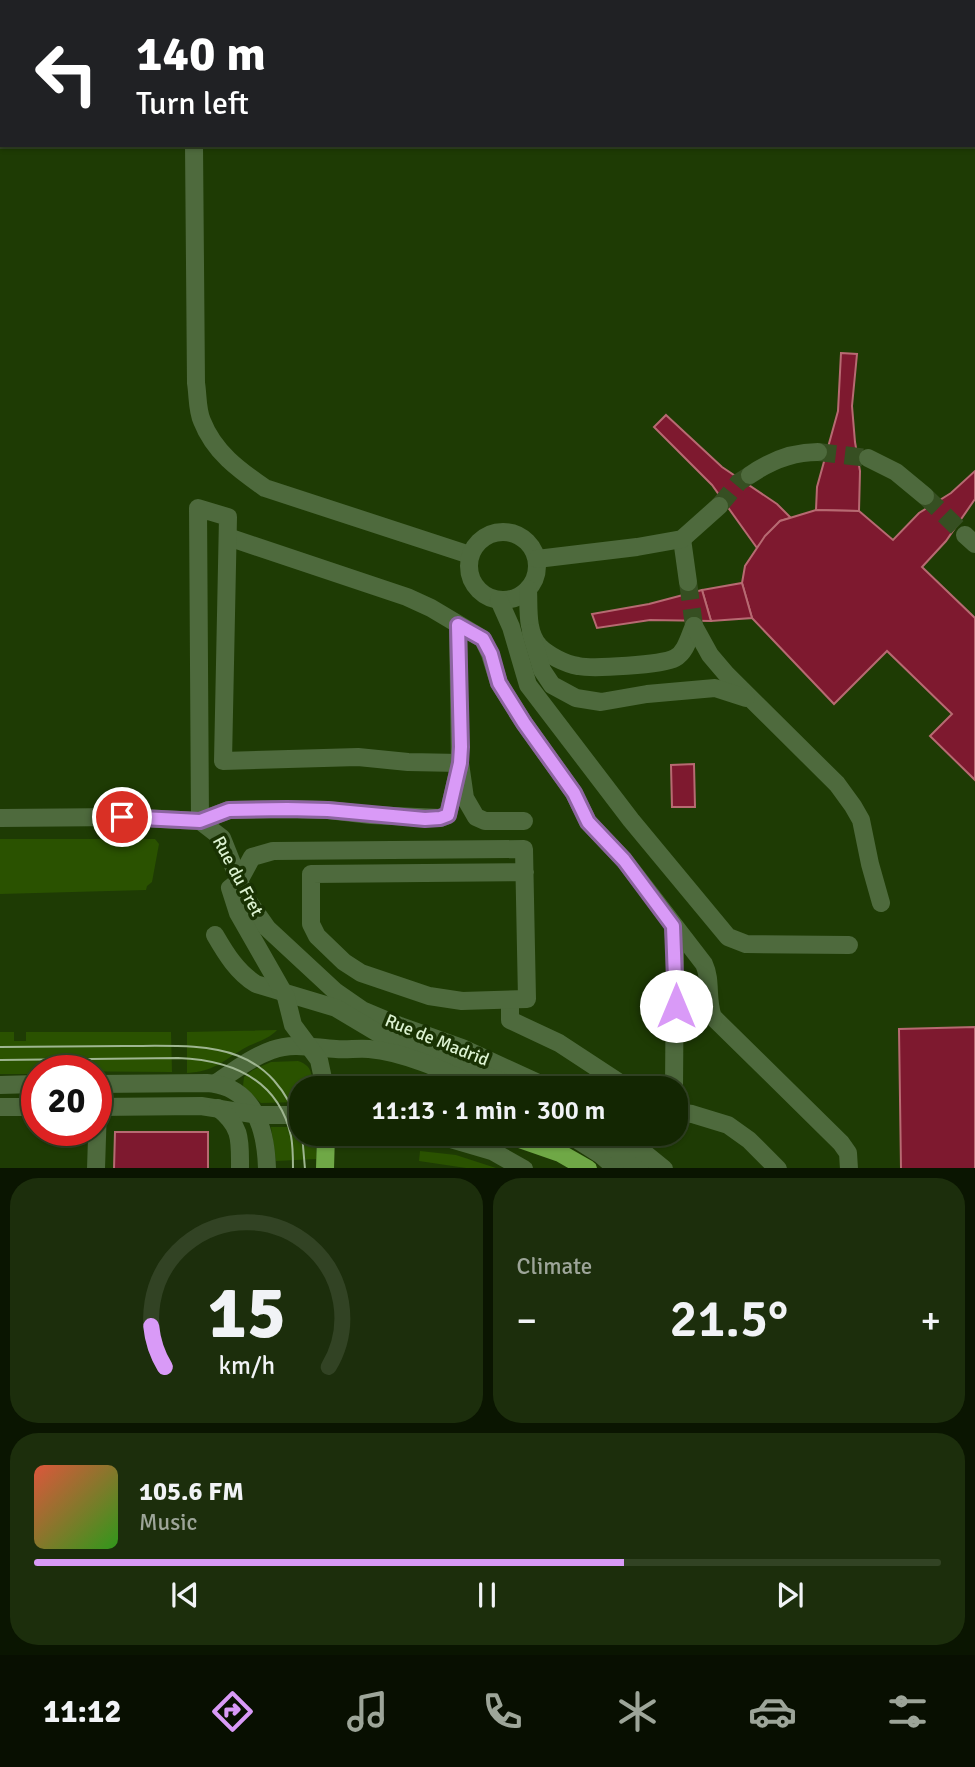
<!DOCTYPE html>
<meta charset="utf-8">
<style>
:root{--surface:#132602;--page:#1c2e0c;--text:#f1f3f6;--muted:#9da599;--line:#324324;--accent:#d99af7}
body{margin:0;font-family:Signika,sans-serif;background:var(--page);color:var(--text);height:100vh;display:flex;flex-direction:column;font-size:26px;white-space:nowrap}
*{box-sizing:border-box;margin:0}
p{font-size:23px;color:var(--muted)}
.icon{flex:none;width:38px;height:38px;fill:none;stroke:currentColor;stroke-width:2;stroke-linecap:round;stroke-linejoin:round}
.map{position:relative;height:1168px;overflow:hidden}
.side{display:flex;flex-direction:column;gap:10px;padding:10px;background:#0a1501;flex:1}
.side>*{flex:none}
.hud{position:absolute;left:0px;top:0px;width:976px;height:147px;box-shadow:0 2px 5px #0004,0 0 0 2px var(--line);background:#202124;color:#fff;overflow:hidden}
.speed{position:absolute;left:21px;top:1055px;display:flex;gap:14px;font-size:35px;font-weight:700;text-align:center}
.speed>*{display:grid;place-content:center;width:91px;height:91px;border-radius:50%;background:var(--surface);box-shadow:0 2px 5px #0004,0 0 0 2px var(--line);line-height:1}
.speed .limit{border:10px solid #d22;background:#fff;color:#111}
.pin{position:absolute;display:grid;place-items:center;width:60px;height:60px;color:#fff;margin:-30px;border:4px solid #fff;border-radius:50%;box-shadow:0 2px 7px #0007}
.me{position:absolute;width:77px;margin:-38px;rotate:0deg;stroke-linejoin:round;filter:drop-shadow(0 0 5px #0008)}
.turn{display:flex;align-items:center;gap:24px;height:147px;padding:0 21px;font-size:32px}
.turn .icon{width:91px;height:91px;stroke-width:2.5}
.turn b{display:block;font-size:49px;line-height:60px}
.big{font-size:52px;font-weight:600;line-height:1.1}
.side .card{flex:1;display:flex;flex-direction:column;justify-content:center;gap:10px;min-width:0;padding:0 24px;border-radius:28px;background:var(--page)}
.side .dial{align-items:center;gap:0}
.dial svg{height:182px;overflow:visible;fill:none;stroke:var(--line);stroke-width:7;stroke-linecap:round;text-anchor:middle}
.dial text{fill:var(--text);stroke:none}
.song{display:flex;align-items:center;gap:21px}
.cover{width:84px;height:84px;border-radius:10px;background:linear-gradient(135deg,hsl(10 70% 55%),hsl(110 70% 35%))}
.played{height:7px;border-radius:4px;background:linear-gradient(90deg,var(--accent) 65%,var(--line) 65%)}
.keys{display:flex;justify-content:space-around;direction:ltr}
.heat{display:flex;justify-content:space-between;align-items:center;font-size:38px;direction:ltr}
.side .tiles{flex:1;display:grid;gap:10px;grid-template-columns:1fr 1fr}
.card:last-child{grid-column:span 2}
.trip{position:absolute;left:289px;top:1076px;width:399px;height:70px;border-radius:28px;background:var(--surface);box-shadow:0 2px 5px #0004,0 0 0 2px var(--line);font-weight:600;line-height:70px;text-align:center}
.tab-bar{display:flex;height:112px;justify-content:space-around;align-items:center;background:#080f01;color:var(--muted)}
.tab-bar .icon{width:49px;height:49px}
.tab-bar .on{color:var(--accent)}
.tab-bar b{font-size:32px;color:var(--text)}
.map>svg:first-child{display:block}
</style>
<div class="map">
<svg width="975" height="1169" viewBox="0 0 975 1169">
<rect width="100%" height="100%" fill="#193203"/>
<path fill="#1e3b04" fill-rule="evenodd" d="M0,0h975v1168l-975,1zM2,2h973v143h-973zM37,1071h59v59h-59zM301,1088h375v46h-375z"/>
<g fill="#2a5200">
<path d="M155,839l4,5 -7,38 -5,4 -1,4 -146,4v-55z"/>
<path d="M277,1030c-9,10 -22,12 -34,19 -22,13 -28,22 -56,24v-41z"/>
<path d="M0,1032h14v9h12v-9h145l1,40 -135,-1v3h-37z"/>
<path d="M298,1061c15,5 14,14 14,27h-11v14l-40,1 -18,-17 1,-9 9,-7 18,-8z"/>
<path d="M271,1127h30v7h15v25l-40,2z"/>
<path d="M420,1151l36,4 40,13h-30l-47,-7z"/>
</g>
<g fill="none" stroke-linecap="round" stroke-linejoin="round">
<path stroke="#5c744a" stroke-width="58" d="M472,0v2"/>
</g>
<g fill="#7e192f" stroke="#b76a72" stroke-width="2">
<path d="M841,353l16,1 -5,52 3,36 5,29 -1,40 -43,-1 1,-23 21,-76z"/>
<path d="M666,415l56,52 55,37 14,14 -11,3 -23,27 -45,-63 -58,-58z"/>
<path d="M975,471v28l-29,42 -24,26 53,51v162l-45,-44 22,-22 -65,-63 -53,53 -82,-86 -10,-35 3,-17 20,-30 15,-15 36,-11 43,1 34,29 26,-27 32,-20z"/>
<path d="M742,583l10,35 -41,3 -9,-31z"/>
<path d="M702,590l9,31 -61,-1 -53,8 -5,-14 57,-10z"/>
<path d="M694,764l1,43h-23l-1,-42z"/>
<path d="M975,1027v142h-74l-2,-140z"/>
<path d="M115,1132h93v37h-94z"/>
</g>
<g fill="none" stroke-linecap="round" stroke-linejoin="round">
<g stroke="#364f22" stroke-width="18" stroke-dasharray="18 9" stroke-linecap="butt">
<path d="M818,452l50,6"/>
<path d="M925,496l40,39"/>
<path d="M719,506l20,-24 11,-7"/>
<path d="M688,582l6,44"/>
</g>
<g stroke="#4e6a3d" stroke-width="18">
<path d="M193,0v2"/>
<path d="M194,145l2,238c2,12 1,27 6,38 12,31 37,49 63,67l205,67"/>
<path d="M868,458l28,14 29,24"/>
<path d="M750,475c20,-14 44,-23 68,-23"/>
<circle cx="503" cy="566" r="34"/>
<path d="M965,535l10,9"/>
<path d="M228,537l179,60 24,11 52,31 7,15 9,29 25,40 50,70 14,29 36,38 80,104c8,17 2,36 9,53l128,126 7,10 1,16"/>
<path d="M682,539l6,43"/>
<path d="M537,559l100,-12 45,-8 37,-33"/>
<path d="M528,589c1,19 -2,42 11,57 9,9 26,18 39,20 15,3 84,-1 97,-8 11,-6 14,-21 19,-32"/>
<path d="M499,600l12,27 17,58 103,135 97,117 18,7 103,1"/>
<path d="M458,625l2,138 5,35 11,19 9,4h39"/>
<path d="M694,626l16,29 17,20 110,109 16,22 8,14 9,44 11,39"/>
<path d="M531,633l11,37 10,15 24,13 25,4 46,-8 68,-6 31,10"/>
<path d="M0,818l122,-1 78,4 22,17 24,60 21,30 69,64 26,18 38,16 62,22 87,40"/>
<path d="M200,821l-2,-313 30,9 -5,244 135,-4 50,5 52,1"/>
<path d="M200,821l29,-11 58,-1 41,1 43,5 69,3 8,-3 12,-52"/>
<path d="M673,926l2,26 -1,136"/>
<path d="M215,935c11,19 22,37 41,49l80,24 47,28 135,52"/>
<path d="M510,1000v20l49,23 61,40 12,5"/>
<path d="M216,1083c18,-12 36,-26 56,-33 21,-8 43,-2 64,-1 11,1 22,-1 33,0 37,3 78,23 112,39"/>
<path d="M96,1084l111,-1c47,3 59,46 60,86"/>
<path d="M0,1085l37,-1"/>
<path d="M325,1088l-6,-28 -26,-35 -7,-28 -48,-84 -8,-25 9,-7 13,-24 21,-6 251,-2 3,150 -65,2 -33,-5 -68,-23 -17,-11 -27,-26 -6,-12v-50l214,-2"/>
<path d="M0,1107h37"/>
<path d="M96,1107l105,-1 57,9h43"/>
<path d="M218,1108c24,19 22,32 22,61"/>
<path d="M676,1112l16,2 36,11 21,15 29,29"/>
<path d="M434,1134l58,17 32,18"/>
<path d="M568,1134l33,21 16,14"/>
<path d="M595,1134l45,35"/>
<path d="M621,1134l43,35"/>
<path d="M96,1169l2,-62"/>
</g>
<g stroke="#6fa846" stroke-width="18">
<path d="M505,1134l55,19 28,16"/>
<path d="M325,1169l1,-35"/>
</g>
<g stroke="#9fb691" stroke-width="2">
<path d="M0,1047c41,0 83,-1 124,-1 82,0 145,-8 177,83"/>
<path d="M0,1060l178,-2c53,2 100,20 113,78 2,10 2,22 2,33"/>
<path d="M302,1134l3,35"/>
</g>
</g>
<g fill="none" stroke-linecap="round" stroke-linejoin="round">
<defs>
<path id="route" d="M122,817l78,4 29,-11 58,-1 41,1 97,9 15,-1 8,-3 12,-52 1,-16 -3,-122 25,14 8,15 8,29 25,40 50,70 14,29 36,38 49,66 3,80"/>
</defs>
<use href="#route" stroke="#8d64a1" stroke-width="18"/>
<use href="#route" stroke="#d99af7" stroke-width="12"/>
</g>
<g text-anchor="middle" stroke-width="7" stroke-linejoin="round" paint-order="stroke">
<g font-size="18" fill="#dcf2d1" stroke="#193203">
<text transform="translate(238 876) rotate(62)" y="6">Rue du Fret</text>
<text transform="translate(437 1040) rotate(22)" y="6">Rue de Madrid</text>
</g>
</g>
</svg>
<div class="speed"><div class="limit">20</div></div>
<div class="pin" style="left:122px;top:817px;background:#d93025"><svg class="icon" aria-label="arrive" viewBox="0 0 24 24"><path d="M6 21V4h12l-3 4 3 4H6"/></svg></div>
<svg class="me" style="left:676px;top:1006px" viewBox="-20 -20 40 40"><circle r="19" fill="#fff"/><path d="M0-13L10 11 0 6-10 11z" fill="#d99af7"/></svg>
<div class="trip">11:13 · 1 min · 300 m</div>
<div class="hud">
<div class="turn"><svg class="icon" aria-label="left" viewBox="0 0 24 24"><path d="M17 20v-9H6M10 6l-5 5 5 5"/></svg><div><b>140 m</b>Turn left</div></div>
</div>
</div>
<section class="side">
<div class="tiles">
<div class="card dial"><svg viewBox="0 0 100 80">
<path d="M14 69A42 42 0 1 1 86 69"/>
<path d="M14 69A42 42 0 0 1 8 51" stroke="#d99af7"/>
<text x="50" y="56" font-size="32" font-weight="700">15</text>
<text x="50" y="72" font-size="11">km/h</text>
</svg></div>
<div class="card"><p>Climate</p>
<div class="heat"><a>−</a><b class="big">21.5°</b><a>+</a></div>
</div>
<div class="card">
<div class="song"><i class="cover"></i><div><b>105.6 FM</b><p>Music</p></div></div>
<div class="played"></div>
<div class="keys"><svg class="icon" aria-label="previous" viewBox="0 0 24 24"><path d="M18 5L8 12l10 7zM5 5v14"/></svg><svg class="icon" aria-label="pause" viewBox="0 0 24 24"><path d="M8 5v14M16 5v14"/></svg><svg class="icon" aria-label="next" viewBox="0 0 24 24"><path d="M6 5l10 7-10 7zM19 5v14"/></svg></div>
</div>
</div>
</section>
<nav class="tab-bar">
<b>11:12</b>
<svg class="icon on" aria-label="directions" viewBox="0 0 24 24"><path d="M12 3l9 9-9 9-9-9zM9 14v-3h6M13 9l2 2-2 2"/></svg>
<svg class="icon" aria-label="music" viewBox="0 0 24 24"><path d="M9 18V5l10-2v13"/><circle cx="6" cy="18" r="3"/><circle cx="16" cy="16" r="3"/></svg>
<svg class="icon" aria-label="phone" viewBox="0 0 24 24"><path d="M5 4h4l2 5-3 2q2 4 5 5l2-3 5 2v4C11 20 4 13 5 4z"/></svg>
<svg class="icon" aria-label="climate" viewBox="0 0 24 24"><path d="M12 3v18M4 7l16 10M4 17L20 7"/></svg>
<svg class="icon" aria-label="car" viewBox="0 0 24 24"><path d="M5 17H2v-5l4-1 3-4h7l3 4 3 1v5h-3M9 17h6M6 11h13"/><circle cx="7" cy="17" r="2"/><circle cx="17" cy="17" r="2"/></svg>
<svg class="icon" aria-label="filters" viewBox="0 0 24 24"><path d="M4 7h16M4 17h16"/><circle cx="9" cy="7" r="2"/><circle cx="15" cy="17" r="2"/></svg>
</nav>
